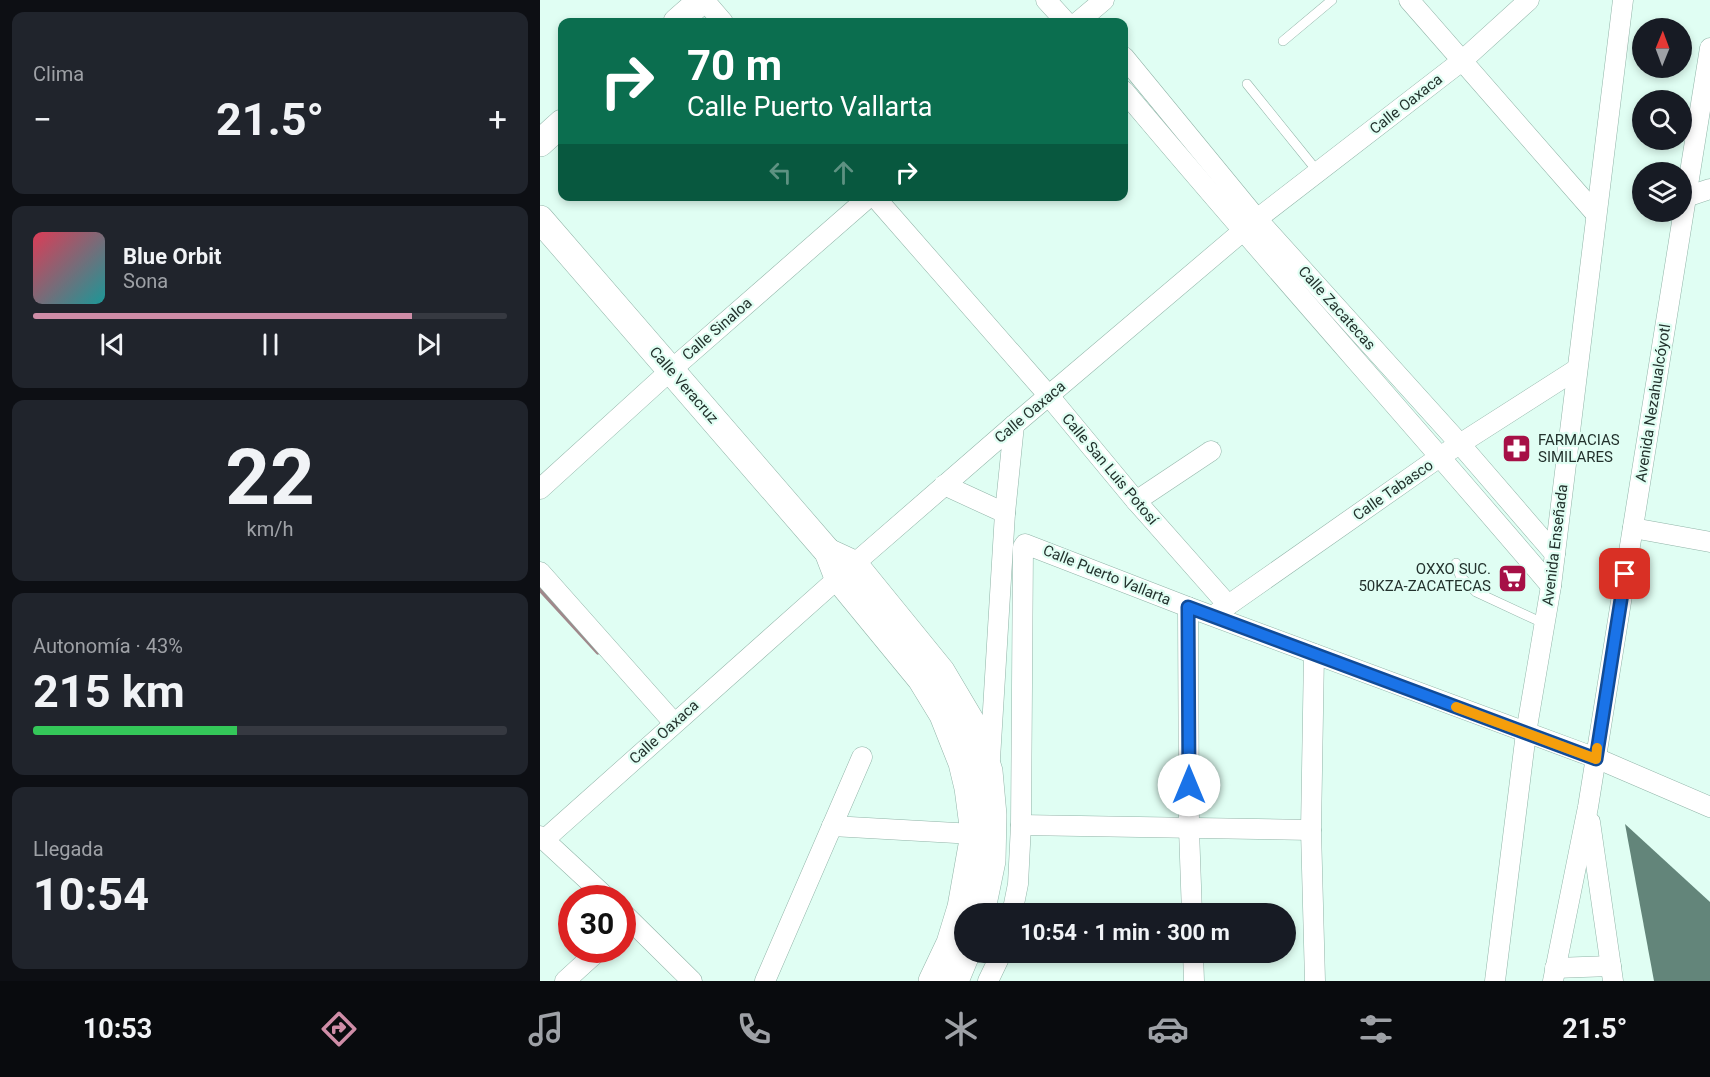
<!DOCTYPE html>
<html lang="es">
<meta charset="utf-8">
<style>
:root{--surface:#171b24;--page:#20242c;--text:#f1f3f6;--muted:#9ea1a6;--line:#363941;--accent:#cf8da7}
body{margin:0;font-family:Roboto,sans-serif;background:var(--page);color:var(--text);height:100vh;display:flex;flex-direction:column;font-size:22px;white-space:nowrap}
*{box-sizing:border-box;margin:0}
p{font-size:20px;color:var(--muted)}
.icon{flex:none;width:33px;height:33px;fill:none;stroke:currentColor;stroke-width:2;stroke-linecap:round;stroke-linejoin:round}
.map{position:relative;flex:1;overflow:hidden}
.sheet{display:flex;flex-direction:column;gap:12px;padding:12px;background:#0d0f14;width:540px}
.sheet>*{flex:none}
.banner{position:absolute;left:18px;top:18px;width:570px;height:183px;border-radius:12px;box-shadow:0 3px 9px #0003;background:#0b6e4f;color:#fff;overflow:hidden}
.needle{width:39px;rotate:1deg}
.tools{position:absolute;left:1092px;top:18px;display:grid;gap:12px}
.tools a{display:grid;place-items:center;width:60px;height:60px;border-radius:50%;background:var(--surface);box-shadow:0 3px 9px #0003;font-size:30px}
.speed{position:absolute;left:18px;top:885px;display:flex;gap:12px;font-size:30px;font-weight:700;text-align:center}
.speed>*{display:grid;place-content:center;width:78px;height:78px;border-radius:50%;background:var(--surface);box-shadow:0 3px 9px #0003;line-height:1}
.speed .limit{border:9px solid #d22;background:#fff;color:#111}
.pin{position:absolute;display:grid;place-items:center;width:51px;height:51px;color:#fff;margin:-26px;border-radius:12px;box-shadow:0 3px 9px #0006}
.me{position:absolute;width:66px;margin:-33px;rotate:0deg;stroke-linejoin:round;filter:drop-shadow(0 0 4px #0008)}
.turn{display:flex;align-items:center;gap:21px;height:126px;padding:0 30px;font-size:27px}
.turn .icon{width:78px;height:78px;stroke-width:2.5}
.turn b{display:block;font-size:42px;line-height:51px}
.lanes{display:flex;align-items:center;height:57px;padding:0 30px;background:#0003;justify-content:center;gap:30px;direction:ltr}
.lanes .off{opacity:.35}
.big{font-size:45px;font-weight:700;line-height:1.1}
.sheet .widget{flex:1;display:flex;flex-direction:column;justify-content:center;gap:9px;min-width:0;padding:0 21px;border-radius:12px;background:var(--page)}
.sheet .dial{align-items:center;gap:0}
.dial b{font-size:78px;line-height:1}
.song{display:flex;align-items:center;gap:18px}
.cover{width:72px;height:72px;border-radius:9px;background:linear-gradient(135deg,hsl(350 70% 55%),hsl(180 70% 35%))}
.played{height:6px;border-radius:3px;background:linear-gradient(90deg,var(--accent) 80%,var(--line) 80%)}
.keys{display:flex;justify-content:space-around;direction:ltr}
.heat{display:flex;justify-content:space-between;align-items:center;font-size:33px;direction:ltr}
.charge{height:9px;border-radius:4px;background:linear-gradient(90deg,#34c759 43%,var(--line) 0)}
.trip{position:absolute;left:414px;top:903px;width:342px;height:60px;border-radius:30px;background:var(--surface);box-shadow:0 3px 9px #0003;font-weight:700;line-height:60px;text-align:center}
.menu{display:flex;height:96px;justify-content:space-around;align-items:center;background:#090b0e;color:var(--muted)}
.menu .icon{width:42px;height:42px}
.menu .current{color:var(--accent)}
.menu b{font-size:27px;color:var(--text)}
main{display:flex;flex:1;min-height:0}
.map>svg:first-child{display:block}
</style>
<main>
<section class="sheet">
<div class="widget"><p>Clima</p>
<div class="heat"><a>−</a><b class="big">21.5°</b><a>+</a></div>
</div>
<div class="widget">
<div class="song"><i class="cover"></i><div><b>Blue Orbit</b><p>Sona</p></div></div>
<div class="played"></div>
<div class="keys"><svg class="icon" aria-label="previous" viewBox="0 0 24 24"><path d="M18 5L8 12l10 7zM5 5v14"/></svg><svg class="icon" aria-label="pause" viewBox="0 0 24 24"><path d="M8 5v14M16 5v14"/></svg><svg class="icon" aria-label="next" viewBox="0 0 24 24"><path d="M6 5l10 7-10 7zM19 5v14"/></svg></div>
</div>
<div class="widget dial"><b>22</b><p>km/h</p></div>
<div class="widget"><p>Autonomía · 43%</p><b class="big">215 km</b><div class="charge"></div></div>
<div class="widget"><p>Llegada</p><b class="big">10:54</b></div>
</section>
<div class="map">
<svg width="1170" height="981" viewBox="0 0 1170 981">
<rect width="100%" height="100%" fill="#e0fef3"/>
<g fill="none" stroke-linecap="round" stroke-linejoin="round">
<path stroke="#a0888b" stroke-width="5" d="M0,589l58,63"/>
</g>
<path fill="#63857a" d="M1085,824l85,78v79h-56z"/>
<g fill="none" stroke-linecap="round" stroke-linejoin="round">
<defs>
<g id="lane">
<path d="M743,41l49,-41"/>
<path d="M707,84l71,88"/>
<path d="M916,563l4,13 16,16 69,32"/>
</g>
<g id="street">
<path d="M164,0l19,22"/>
<path d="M506,0l20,22"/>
<path d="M869,0l187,214"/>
<path d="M538,22l26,-22"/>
<path d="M584,57l133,162 203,225 95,110"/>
<path d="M584,91c140,167 286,329 427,495"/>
<path d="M334,196l175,200 87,105 92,104"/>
<path d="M1146,197l24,-8"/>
<path d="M404,485l61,28"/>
<path d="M0,489l131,-119 199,-174"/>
<path d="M596,501l75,-50"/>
<path d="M1093,528l77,14"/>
<path d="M0,572l134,151"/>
<path d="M648,607l1,222 3,85"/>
<path d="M677,613l224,-157 136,-87"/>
<path d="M774,654l-3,176 4,151"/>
<path d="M450,759l15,-246 9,-88"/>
<path d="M1050,822l23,159"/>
<path d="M481,825l290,5"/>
<path d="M292,826l142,8"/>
<path d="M0,836l67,62"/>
<path d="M4,840l310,-276 160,-139 243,-206 206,-159 66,-60"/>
<path d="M82,912l70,69"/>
<path d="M472,914l6,-30 3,-59 2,-278 2,-3 163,63 408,151 114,49"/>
<path d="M653,952l1,29"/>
<path d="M1015,968l56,-2"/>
<path d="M25,981l34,-31"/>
<path d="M225,981l97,-224"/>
<path d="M448,981l14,-29"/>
<path d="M955,981l31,-248 25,-147 72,-586"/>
<path d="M1013,981l35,-174 122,-759"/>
</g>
<g id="secondary">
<path d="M137,22l25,-22"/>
<path d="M0,143l22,-20"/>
<path d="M0,219l288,333 10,26 83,101 22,36 19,48 6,25 6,46 -13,73 -11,36 -18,38"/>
<path d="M288,552l26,12 87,107 35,59 13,41 4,44 -1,46 -11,53"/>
<path d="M415,981l12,-29"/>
</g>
</defs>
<use href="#lane" stroke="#91b4a8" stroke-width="10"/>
<use href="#street" stroke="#91b4a8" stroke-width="21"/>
<use href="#secondary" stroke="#91b4a8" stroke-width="28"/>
<use href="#lane" stroke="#fff" stroke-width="9"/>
<use href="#street" stroke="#fff" stroke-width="20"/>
<use href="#secondary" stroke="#fff" stroke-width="27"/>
</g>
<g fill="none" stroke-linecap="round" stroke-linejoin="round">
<defs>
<path id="route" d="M649,785l-1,-178 408,152 29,-185"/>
</defs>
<use href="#route" stroke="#114b97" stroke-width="15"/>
<use href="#route" stroke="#1a73e8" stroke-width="10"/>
<path stroke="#f59e0b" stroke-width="10" d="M916,707l140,52 1,-11"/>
</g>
<defs>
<symbol id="pharmacy-square" viewBox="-11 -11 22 22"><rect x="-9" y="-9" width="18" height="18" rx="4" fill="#a61046" stroke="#e0fef3"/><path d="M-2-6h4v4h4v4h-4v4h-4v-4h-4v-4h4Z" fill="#fff"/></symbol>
<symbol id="supermarket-square" viewBox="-11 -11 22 22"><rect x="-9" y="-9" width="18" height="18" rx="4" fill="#a61046" stroke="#e0fef3"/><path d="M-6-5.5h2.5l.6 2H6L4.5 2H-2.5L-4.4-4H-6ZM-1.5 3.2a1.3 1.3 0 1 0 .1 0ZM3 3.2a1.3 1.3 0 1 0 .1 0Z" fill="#fff"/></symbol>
</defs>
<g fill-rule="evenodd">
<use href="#pharmacy-square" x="960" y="432" width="33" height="33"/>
<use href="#supermarket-square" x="956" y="562" width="33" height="33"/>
</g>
<g text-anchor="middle" stroke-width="4.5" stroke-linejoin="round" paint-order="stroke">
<g font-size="15" fill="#23322d" stroke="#e0fef3">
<text transform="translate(866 104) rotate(-38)" y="5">Calle Oaxaca</text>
<text transform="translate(797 308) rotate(48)" y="5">Calle Zacatecas</text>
<text transform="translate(177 329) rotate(-41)" y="5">Calle Sinaloa</text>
<text transform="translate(144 385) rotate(49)" y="5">Calle Veracruz</text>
<text transform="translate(1113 403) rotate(-81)" y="5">Avenida Nezahualcóyotl</text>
<text transform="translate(490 412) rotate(-40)" y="5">Calle Oaxaca</text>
<text transform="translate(570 469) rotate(50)" y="5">Calle San Luis Potosí</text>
<text transform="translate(853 490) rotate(-35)" y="5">Calle Tabasco</text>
<text transform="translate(1015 545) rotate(-83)" y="5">Avenida Enseñada</text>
<text transform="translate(567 575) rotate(22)" y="5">Calle Puerto Vallarta</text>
<text transform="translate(124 732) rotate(-42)" y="5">Calle Oaxaca</text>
</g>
<g font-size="15" fill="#23322d" stroke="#e0fef3" text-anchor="start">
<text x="998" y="445">FARMACIAS<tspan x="998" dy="17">SIMILARES</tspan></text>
<text x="951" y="574" text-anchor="end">OXXO SUC.<tspan x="951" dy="17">50KZA-ZACATECAS</tspan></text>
</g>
</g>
</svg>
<div class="tools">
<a><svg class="needle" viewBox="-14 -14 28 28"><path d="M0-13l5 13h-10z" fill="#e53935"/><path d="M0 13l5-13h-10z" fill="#9ea1a6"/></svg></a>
<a><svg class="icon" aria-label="search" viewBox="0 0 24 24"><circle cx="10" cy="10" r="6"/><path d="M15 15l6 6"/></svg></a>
<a><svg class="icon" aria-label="layers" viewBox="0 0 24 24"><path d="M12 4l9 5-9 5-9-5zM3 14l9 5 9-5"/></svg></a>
</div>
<div class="speed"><div class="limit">30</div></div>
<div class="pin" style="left:1085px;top:574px;background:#d93025"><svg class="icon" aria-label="arrive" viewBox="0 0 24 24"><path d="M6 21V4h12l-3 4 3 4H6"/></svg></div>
<svg class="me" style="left:649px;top:785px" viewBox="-20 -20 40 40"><circle r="19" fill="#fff"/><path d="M0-13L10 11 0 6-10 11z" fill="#1a73e8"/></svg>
<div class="trip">10:54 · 1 min · 300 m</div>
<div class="banner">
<div class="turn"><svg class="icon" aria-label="right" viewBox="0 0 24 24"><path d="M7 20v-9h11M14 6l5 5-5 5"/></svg><div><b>70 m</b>Calle Puerto Vallarta</div></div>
<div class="lanes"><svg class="icon off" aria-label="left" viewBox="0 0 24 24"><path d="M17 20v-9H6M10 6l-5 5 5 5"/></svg><svg class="icon off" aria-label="ahead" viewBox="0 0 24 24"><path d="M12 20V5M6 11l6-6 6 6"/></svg><svg class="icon" aria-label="right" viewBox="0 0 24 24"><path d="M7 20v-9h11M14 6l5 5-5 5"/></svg></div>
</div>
</div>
</main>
<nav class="menu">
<b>10:53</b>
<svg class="icon current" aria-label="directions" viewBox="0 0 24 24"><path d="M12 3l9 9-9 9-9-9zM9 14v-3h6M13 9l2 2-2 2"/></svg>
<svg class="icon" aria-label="music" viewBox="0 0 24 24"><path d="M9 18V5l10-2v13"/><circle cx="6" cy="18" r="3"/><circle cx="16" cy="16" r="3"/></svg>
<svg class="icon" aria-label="phone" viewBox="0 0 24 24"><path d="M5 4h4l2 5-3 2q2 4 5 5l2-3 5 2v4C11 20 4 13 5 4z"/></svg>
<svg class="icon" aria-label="climate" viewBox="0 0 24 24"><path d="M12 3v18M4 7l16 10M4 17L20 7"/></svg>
<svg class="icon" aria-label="car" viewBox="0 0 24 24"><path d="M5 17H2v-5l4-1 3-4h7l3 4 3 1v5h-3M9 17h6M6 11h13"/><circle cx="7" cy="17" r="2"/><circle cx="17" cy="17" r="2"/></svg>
<svg class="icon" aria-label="filters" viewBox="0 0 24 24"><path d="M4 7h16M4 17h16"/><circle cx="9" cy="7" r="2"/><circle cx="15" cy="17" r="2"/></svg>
<b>21.5°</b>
</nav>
